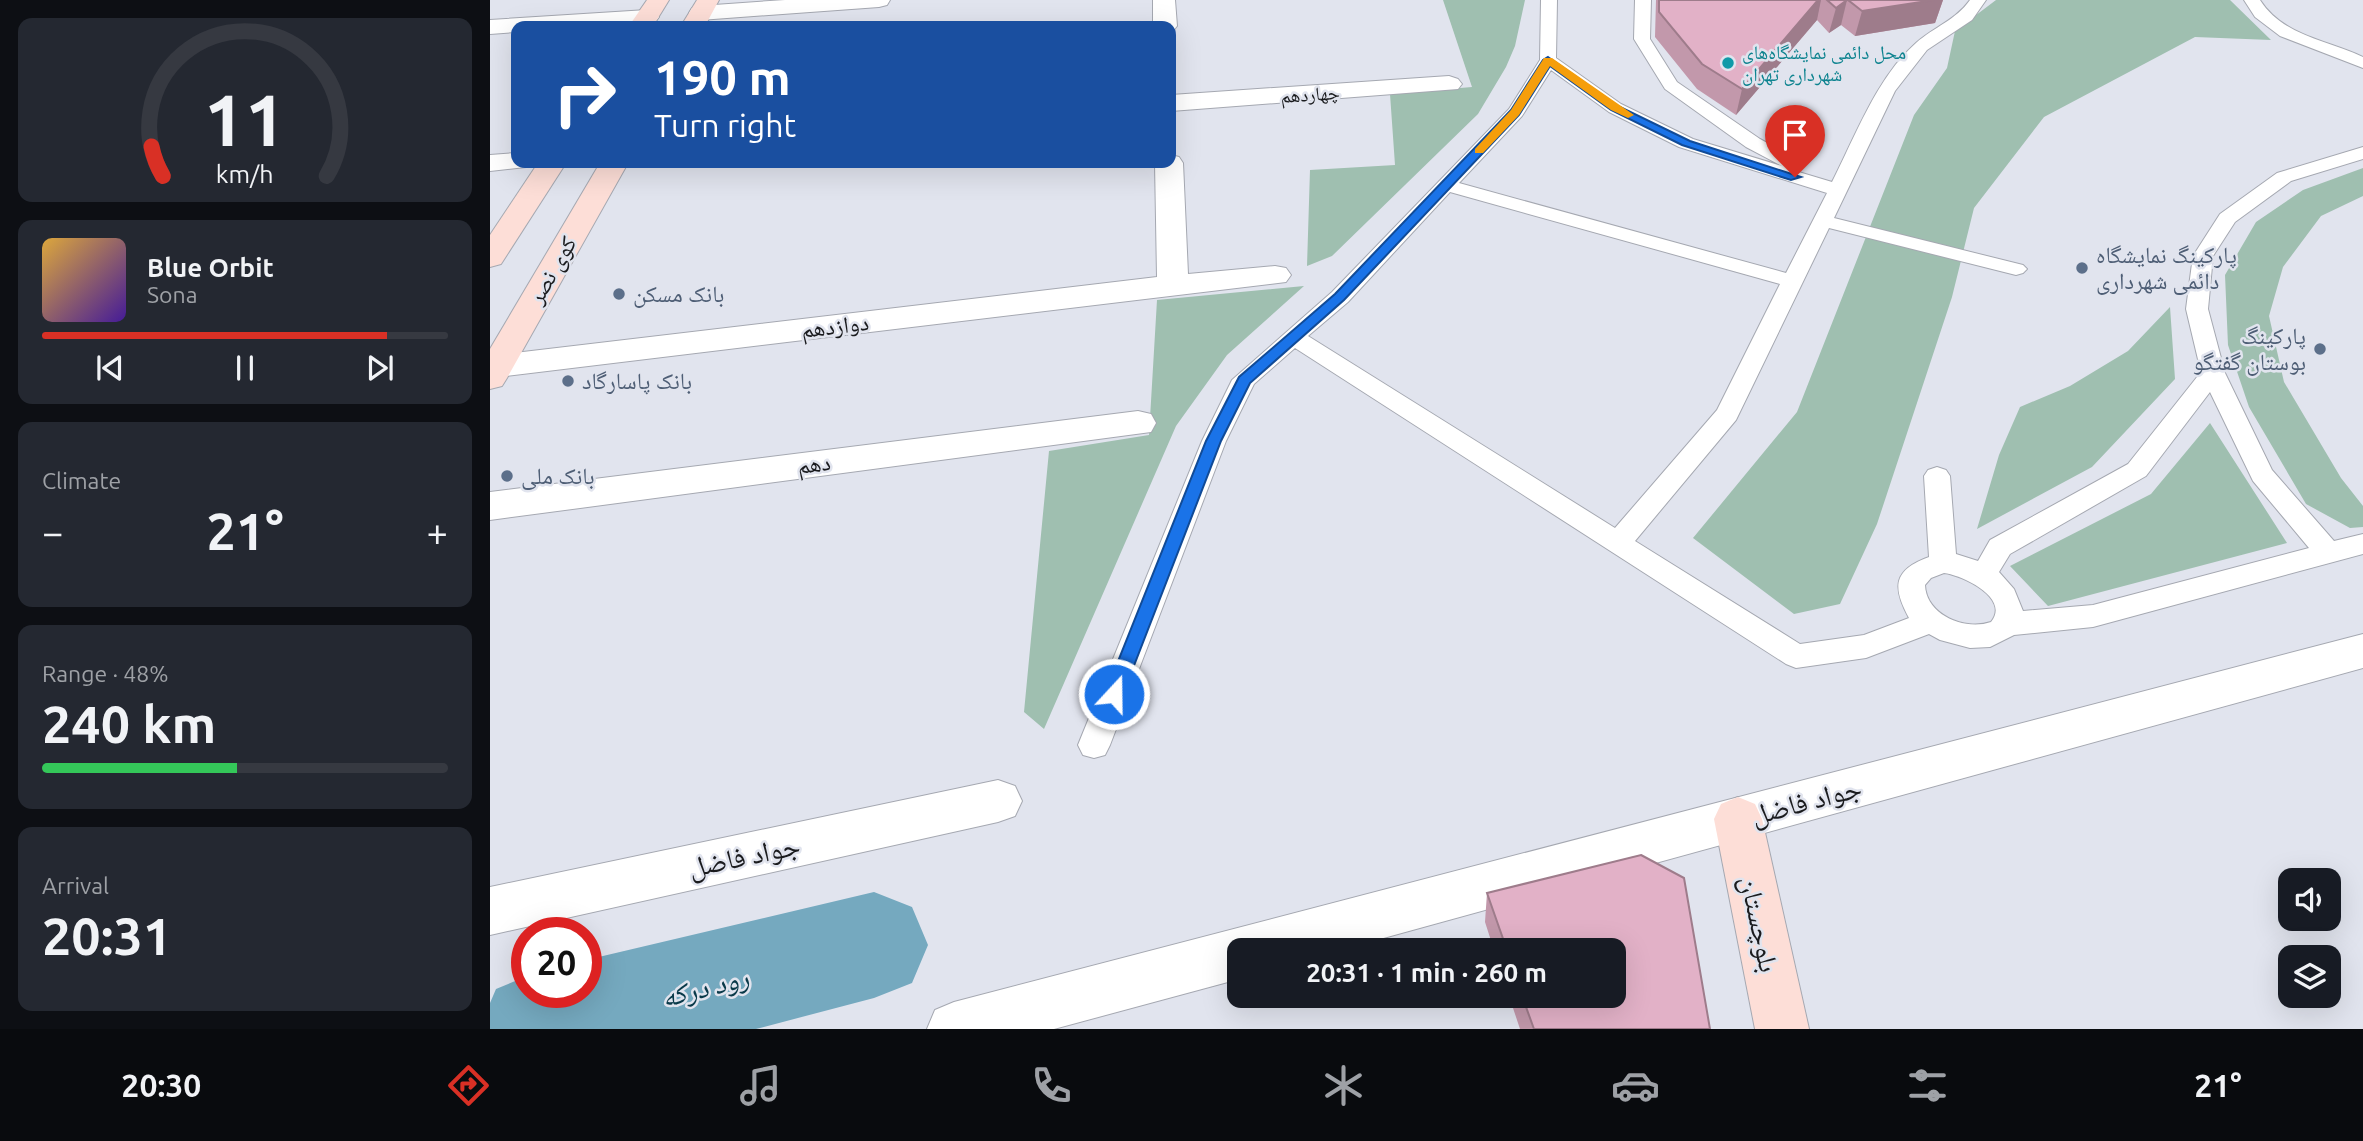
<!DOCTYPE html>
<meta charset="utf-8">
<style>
:root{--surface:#171b24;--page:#242831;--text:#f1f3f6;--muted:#9ea1a6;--line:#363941;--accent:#d93025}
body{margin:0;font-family:Ubuntu,"Noto Naskh Arabic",sans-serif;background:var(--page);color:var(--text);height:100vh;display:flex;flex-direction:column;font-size:26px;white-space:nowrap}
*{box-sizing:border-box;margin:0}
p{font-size:23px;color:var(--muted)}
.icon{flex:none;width:38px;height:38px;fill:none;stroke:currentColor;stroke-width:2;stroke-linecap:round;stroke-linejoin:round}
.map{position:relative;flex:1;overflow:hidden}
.details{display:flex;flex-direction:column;gap:18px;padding:18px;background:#0d0f14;width:490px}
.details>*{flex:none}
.banner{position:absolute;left:21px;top:21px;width:665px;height:147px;border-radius:14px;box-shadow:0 7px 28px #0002;background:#1a4fa0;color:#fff;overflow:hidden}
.fabs{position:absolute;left:1788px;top:868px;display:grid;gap:14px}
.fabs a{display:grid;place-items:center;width:63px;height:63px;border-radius:14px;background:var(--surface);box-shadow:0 7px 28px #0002;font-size:35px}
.speed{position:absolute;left:21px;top:917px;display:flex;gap:14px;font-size:35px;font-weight:700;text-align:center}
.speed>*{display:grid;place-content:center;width:91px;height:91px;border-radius:50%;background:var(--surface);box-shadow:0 7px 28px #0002;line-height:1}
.speed .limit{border:10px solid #d22;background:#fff;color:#111}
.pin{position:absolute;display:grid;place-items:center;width:60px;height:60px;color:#fff;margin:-72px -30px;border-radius:50% 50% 50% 0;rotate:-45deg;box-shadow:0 0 7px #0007}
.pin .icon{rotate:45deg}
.me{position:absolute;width:77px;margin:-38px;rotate:21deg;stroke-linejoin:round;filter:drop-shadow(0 0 5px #0008)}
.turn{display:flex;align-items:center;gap:24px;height:147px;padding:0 28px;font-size:32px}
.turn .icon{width:91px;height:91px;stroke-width:2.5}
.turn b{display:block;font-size:49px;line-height:60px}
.big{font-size:52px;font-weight:700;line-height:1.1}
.details .tile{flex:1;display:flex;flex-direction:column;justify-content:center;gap:10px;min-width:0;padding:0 24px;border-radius:14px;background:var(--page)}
.details .dial{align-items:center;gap:0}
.dial svg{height:182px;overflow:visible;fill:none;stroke:var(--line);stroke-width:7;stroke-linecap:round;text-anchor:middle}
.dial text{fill:var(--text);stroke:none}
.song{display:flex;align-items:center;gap:21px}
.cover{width:84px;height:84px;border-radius:10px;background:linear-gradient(135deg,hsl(40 70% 55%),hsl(260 70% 35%))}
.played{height:7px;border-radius:4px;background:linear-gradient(90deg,var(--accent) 85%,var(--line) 85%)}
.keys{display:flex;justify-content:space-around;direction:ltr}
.heat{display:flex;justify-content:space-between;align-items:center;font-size:38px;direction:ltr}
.charge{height:10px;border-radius:5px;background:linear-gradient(90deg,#34c759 48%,var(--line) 0)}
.trip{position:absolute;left:737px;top:938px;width:399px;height:70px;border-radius:14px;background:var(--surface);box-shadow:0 7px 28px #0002;font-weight:700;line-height:70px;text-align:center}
.menu{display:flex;height:112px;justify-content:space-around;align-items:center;background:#090b0e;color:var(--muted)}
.menu .icon{width:49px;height:49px}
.menu .current{color:var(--accent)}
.menu b{font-size:32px;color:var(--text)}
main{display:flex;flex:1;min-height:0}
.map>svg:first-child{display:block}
</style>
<main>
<section class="details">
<div class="tile dial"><svg viewBox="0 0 100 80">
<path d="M14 69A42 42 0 1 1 86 69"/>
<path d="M14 69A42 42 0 0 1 9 56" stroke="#d93025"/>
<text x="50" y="56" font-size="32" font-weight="700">11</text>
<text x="50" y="72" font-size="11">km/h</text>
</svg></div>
<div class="tile">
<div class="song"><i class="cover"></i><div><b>Blue Orbit</b><p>Sona</p></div></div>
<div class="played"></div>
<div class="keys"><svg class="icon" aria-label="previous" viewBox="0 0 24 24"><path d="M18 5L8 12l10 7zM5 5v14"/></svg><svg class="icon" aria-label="pause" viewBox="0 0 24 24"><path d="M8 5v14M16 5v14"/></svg><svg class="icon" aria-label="next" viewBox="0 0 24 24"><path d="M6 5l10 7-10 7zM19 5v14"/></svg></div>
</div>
<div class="tile"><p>Climate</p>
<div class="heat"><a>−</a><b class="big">21°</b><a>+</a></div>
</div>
<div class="tile"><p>Range · 48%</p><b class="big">240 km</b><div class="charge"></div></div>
<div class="tile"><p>Arrival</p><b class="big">20:31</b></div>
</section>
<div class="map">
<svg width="1873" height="1029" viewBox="0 0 1873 1029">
<rect width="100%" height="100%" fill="#e1e4ee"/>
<g fill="#9fbfb0">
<path d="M953,0h82l-10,46 -9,21 -28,47 -146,142 -25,10 3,-96 85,-5 -5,-71 82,-7z"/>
<path d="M1506,0h234l41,40 -76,-3 -151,80 -70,91 -22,89 -75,227 -37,80 -46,10 -101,-76 104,-126 117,-297 33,-47 8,-37z"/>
<path d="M1873,168v28l-42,20 -38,51 -14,49 15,66 57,96 22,28v21l-13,1 -44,-24 -57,-97 -21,-62 -3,-70 31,-53 47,-32z"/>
<path d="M814,286l-77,69 -51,71 -132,303 -20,-17 25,-261 100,-16 8,-135z"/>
<path d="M1680,307l5,72 -83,88 -115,62 22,-74 21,-48 50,-21 58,-35z"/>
<path d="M1720,423l77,120 -239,63 -38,-40 141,-72z"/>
</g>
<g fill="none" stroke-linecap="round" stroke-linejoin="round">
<path fill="#75a9bf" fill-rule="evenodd" d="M384,892l38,15 16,38 -16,38 -38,15 -118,31h-266v-26l6,-14 31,-13v16h59v-32z"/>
<defs>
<g id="lane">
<path d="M1051,0h16l-1,58 65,46 72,35 89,27 -36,-19 -81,-58 -31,-50 1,-39h16l-1,39 27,43 83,57 38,21 2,4 -8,6 40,12c23,-45 45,-105 84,-139 18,-16 40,-23 54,-43h16l-14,20 -45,30 -32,41 -61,127 189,47 4,4 -4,4 -7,2 -187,-47 -93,192 -101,121 165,103 64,-9 45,-17c-17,-31 -16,-48 20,-61l-5,-81 4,-6 9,-3 9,3 4,6 6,78 22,7 12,-21 138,-76 73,-92 -15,-63 7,-53 27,-42 57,-41 86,-26v12l-72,22 -56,41 -22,34 -5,53 17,64 47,97 62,71 29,-7v20l-270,73 -79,8 -24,12 -20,1 -30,-8 -11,-6 -63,24 -70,10 -10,-4 -491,-316 -41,36 -28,57 -116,304 -5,10 -11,3 -11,-3 -5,-10 124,-304 30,-61 100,-88 177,-183 31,-49zM1061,70l58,42 70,35 148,46 -41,80 -327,-90 63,-67zM960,192l330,92 -63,126 -102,118 -307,-192 40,-34zM1720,392l43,89 56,67 -216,57 -70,6 -9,-22 -15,-17 11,-18 136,-78zM1454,573c18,2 67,25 47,49 -26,9 -65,-7 -66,-37l6,-7z"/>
<path d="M1754,0h16c23,36 67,40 103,57v11l-83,-32 -25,-19z"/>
</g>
<g id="street">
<path d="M295,0h105l-3,5 -8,2 -179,13 -8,-2 -3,-5 3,-5 8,-2z"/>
<path d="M663,0h22l2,26 -4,5 -2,1v-6h-18z"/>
<path d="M157,10l8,2 4,5 -4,5 -44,4h-95v6l-26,2v-14z"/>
<path d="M959,76l9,3 4,5 -4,5 -287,22v-16z"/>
<path d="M26,153v10h13l-3,4 -36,4v-16z"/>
<path d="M681,155l8,2 4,6 5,111 87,-8 11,2 5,7 -5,7 -789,95 -7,-2v-18l7,-2 660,-78 -2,-114h16z"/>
<path d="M648,411l13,3 5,9 -5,9 -661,88v-28z"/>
<path d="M1873,634v34l-1023,282h-101v29l-185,50h-127l8,-19 19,-8z"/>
<path d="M508,780l17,6 7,15 -7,15 -17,6 -508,113v-48z"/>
</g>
<g id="secondary">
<path d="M157,0h22l-16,26h-24z"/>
<path d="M207,0h22l-14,26h-24z"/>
<path d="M48,163h28l-65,101 -11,3v-32z"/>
<path d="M110,163h28l-121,215 -5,8 -12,3v-40z"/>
<path d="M1248,797l17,7 7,15 47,210h-54l-41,-210 7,-15z"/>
</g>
</defs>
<use href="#lane" stroke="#a5a8b1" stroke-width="2"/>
<use href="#street" stroke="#a5a8b1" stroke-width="2"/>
<use href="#secondary" stroke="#a5a8b1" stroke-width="2"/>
<use href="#lane" fill="#fff" fill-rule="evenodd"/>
<use href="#street" fill="#fff" fill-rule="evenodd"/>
<use href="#secondary" fill="#fdded7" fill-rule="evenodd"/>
</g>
<g fill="#c298ab">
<path d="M1166,0h287l-8,23 -80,13 -14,-11 -12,8 -12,-13 -81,95 -39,-26 -42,-52z"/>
<path d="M1151,855l43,23 26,151h-190l-11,-33h105v-46h-120l-9,-28 2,-29z"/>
</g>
<g fill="#9e7c8b">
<path d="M1328,0h3l-4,20 -81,95 6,-26z"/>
<path d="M1357,0l-6,25 -12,8 7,-25z"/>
<path d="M1429,0h24l-8,23 -80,13 7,-25z"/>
</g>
<g fill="#e2b1c7" stroke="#9e7c8b" stroke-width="2">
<path d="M1169,0h159l-76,89 -40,-25 -43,-52z"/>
<path d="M1337,0h20l-11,8z"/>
<path d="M1358,0h86l-72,11z"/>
<path d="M1151,855l43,23 26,151h-176l-12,-33h92v-46h-107l-20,-57z"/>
</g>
<path fill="#1a73e8" stroke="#114b97" stroke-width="2" d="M1058,57l70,49 72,35 111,36 -10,3 -109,-35 -71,-35 -61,-44 -31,49 -175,185 -94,83 -29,58 -98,253 -2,6 -7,2 -6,-2 -3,-6 101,-253 33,-64 96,-83 176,-184 32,-50z"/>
<path fill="#f59e0b" d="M1054,58h8l82,57 -6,3 -17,-8 -61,-44 -31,49 -36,38h-8v-4l36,-39z"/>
<circle fill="#0f9aa8" stroke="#e1e4ee" stroke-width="2.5" cx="1238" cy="63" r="7"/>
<g fill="#5c6f8a" stroke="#e1e4ee" stroke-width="2.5">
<circle cx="1592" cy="268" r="7"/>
<circle cx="129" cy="294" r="7"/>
<circle cx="1830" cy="349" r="7"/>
<circle cx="78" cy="381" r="7"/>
<circle cx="17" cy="476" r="7"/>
</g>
<g text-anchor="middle" stroke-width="5" stroke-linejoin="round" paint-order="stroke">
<g font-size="19" fill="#0d838f" stroke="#e1e4ee" text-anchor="start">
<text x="1252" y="59">محل دائمی نمایشگاه‌های<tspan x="1252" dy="22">شهرداری تهران</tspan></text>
</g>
<g font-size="19" fill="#1a1b1e" stroke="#e1e4ee">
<text transform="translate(820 94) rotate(-4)" y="7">چهاردهم</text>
</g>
<g font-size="23" fill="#4e5e75" stroke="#e1e4ee" text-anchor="start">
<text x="1606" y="263">پارکینگ نمایشگاه<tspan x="1606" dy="26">دائمی شهرداری</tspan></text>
<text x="143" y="302">بانک مسکن</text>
<text x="1816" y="344" text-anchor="end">پارکینگ<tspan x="1816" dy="26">بوستان گفتگو</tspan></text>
<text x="92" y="389">بانک پاسارگاد</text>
<text x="31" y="484">بانک ملی</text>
</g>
<g font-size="23" fill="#1a1b1e" stroke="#e1e4ee">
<text transform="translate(62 270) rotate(-60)" y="8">کوی نصر</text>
<text transform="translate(345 326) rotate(-7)" y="8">دوازدهم</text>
<text transform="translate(324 464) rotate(-7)" y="8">دهم</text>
</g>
<g font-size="28" fill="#1a1b1e" stroke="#e1e4ee">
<text transform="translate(1316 801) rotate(-15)" y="10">جواد فاضل</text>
<text transform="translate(254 856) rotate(-12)" y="10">جواد فاضل</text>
<text transform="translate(1270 924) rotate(78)" y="10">بلوچستان</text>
</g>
<g font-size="28" font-style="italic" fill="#093949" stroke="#e1e4ee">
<text transform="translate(215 987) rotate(-14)" y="10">رود درکه</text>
</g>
</g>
</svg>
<div class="fabs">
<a><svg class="icon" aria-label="sound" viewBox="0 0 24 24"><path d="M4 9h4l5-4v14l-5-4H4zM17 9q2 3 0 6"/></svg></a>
<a><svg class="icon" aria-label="layers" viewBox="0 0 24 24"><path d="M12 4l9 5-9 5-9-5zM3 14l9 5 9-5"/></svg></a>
</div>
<div class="speed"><div class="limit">20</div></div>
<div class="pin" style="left:1305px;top:177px;background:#d93025"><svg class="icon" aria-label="arrive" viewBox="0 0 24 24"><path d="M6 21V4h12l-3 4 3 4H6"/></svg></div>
<svg class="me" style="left:624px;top:694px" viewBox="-20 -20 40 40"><circle r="17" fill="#1a73e8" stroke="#fff" stroke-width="3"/><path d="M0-11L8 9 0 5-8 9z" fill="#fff"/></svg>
<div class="trip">20:31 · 1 min · 260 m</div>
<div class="banner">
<div class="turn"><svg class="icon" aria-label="right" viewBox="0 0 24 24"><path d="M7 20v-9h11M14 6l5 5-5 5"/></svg><div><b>190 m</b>Turn right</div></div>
</div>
</div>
</main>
<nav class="menu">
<b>20:30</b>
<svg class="icon current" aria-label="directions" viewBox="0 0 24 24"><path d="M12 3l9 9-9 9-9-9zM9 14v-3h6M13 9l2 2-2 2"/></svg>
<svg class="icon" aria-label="music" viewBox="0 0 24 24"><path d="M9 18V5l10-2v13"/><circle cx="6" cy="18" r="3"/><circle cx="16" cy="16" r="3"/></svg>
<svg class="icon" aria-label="phone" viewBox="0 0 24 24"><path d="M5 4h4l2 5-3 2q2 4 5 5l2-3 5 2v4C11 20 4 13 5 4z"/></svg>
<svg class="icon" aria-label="climate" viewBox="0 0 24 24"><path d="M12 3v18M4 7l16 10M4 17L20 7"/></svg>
<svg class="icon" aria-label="car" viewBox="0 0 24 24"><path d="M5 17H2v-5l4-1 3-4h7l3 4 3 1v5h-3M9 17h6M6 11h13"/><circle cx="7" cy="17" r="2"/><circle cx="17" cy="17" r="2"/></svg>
<svg class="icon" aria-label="filters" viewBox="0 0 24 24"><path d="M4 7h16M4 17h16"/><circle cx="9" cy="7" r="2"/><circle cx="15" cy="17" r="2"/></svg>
<b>21°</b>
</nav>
